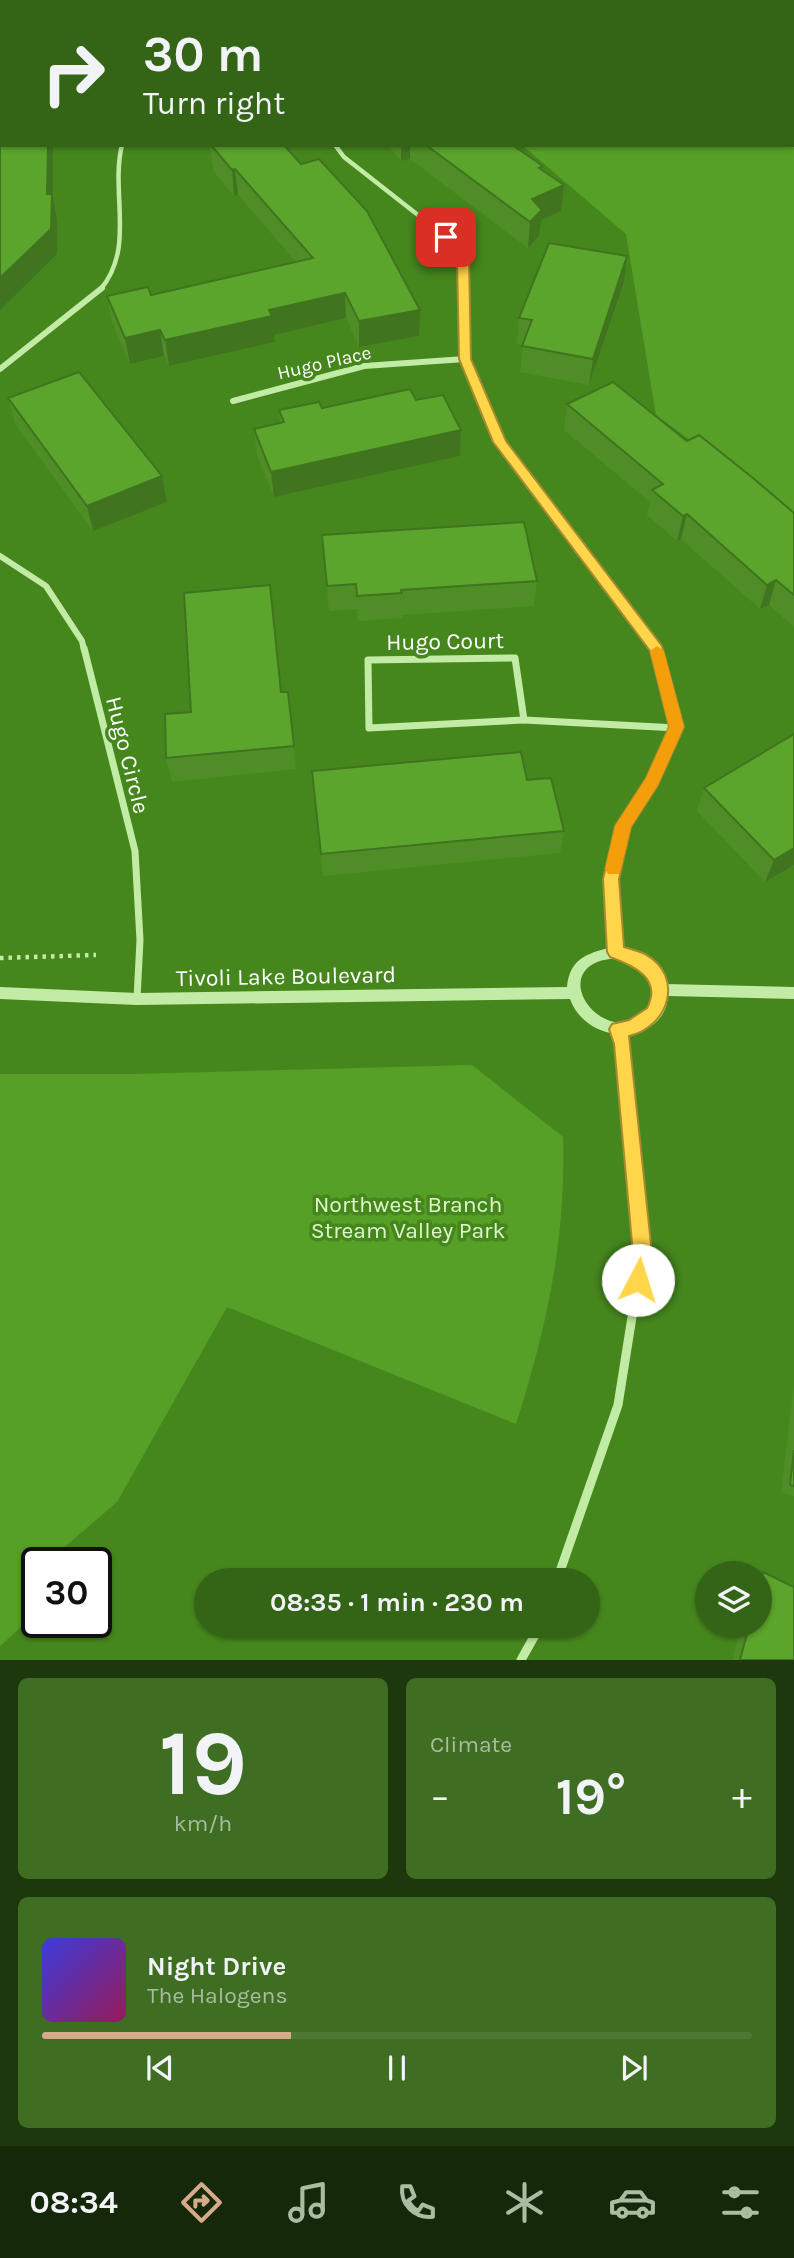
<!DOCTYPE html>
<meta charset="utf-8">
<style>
:root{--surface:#346516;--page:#3f6e23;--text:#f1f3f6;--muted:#a9bda1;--line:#4e7935;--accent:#d6ab8b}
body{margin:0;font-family:Karla,sans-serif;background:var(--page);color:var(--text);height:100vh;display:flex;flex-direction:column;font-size:26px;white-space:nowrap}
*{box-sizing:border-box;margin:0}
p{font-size:23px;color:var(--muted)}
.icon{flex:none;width:38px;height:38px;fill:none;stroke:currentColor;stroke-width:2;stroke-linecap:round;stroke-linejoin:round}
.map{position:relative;height:1660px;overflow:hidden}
.panel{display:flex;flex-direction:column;gap:18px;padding:18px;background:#1d380c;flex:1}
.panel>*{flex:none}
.hud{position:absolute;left:0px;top:0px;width:794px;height:147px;box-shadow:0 2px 5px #0004;background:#346516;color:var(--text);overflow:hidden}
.controls{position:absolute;left:695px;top:1561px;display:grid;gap:14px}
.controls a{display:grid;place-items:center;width:77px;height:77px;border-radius:50%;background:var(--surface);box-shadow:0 2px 5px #0004;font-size:35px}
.speed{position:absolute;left:21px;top:1547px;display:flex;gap:14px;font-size:35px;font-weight:700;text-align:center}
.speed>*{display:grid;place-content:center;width:91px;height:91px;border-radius:50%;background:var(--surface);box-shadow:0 2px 5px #0004;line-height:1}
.speed .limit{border:4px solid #111;border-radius:10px;background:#fff;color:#111}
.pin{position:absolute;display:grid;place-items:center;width:60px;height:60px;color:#fff;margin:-30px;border-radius:14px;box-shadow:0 4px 10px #0006}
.me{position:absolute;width:77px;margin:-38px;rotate:5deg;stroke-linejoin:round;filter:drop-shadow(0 0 5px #0008)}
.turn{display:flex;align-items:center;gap:24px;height:147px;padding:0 28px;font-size:32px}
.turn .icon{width:91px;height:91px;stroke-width:2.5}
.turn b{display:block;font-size:49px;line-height:60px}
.big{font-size:52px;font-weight:700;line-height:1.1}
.panel .tile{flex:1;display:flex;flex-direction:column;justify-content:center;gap:10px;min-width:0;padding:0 24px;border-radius:10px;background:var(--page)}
.panel .dial{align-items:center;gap:0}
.dial b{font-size:91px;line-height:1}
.song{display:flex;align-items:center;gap:21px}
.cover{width:84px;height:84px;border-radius:10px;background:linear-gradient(135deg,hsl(240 70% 55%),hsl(330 70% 35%))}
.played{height:7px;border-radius:4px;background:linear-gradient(90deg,var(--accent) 35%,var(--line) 35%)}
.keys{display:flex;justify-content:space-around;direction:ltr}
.heat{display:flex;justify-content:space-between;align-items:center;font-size:38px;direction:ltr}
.panel .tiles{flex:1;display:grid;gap:18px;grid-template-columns:1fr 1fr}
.tile:last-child{grid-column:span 2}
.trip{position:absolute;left:194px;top:1568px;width:406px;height:70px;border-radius:35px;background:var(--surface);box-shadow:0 2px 5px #0004;font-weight:700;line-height:70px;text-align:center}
.menu{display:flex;height:112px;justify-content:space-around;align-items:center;background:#152809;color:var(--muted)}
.menu .icon{width:49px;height:49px}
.menu .current{color:var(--accent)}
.menu b{font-size:32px;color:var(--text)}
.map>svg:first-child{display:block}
</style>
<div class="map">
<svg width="794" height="1660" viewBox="0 0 794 1660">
<rect width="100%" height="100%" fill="#46871d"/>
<g fill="#57a027">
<path d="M793,49h1v468l-138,-102 -30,-181 -104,-89h271z"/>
<path d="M472,1065l91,72c3,103 -16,189 -47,287l-289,-117 -110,195 -71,61h-9v20l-17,45 -20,18v-572h135z"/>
</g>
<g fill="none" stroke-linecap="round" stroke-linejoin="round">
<rect fill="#bced99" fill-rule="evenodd" x="793" y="104" width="1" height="6"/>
<path stroke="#c2eba6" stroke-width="4.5" stroke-dasharray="3.5 5" stroke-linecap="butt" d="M0,958l96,-3"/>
<g stroke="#c2eba6" stroke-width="4.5">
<path d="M150,0l3,2"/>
<path d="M335,145l9,12 102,80 17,22 1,31"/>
<path d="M100,290c36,-42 10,-97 22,-145"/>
</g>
<g stroke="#c2eba6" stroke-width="6">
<path d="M464,288l1,71 35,83 156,208"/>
<path d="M0,369l102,-81"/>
<path d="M233,401l131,-35 101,-7"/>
<path d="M0,556l46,30 36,55 2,9"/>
</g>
<g stroke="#c2eba6" stroke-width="7">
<path d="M84,648l51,203 5,89 -3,59"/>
<path d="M515,658l9,62 -155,8 -1,-68z"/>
<path d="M524,720l153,8"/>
<path d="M616,952l-5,-73 12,-53 29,-45 25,-53 -22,-80"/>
<path d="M618,1029l5,15 5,56"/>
</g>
<g stroke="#c2eba6" stroke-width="9">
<path d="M557,1580l61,-175 24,-151 -14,-156"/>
<path d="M521,1660l19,-34"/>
</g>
<path fill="#c2eba6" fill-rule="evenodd" d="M616,946c21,7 40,16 49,38l129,3v12l-126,-3c-3,49 -80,52 -98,3l-433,6 -137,-6v-12l137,6 430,-6c3,-31 23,-34 49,-41zM616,958c24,7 56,34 27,57 -37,29 -88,-32 -48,-52 6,-3 15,-4 21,-5z"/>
</g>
<g fill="#4f8e26">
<path d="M202,0h37v2h-33z"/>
<path d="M293,0h69l1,2h-69z"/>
<path d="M209,145h75l135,191 -60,11 -13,-29 -72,17 1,7 -106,24 -5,-10 -34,8 -18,-42 -5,-26 44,-1 145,-33 -58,-67 -4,1 -20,-24z"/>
<path d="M388,145h124l30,25 19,41 -20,9 -2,16 -11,12 -118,-89 -9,2z"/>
<path d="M624,282l-35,103 -69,-13 3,-27 -6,-1 2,-26z"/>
<path d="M8,398l154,78 5,26 -74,29 -78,-107z"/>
<path d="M416,400l45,30 -1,26 -186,41 -17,-42 -3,-26 26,-6 -1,-13 43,-2z"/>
<path d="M567,404l120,37 107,72v114l-25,-22 -9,4 -79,-70 -4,2 -30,-26 3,-13 -86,-72z"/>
<path d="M322,535l215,46 -3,25 -132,9v3l-44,3 -1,-12 -28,2z"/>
<path d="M281,692h7l8,77 -124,13 -6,-24 25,-46z"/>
<path d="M312,771l215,9 37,51 -4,22 -237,23z"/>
<path d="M704,788l90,77 -29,17 -68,-71z"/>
<path d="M794,1384v112l-13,-4z"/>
<path d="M763,1572l31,88h-62l9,-34h19v-52z"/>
</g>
<g fill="#40741f">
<path d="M48,145h5v53l4,22v34l-57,56v-32l47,-84z"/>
<path d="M401,145h9v14l-9,2z"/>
<path d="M235,169l3,26 -4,1 -2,-26z"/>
<path d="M564,185l-3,26 -20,9 -2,16 -11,12 4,-49z"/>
<path d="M627,256l-3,26 -35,103 4,-26z"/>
<path d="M345,293l1,25 -72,17 1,7 -106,24 -4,-26 104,-30z"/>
<path d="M420,310l-1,26 -60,11v-26z"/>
<path d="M160,330l4,26 -34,8 -5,-26z"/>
<path d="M461,430l-1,26 -186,41 -3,-25z"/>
<path d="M162,476l5,26 -74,29 -6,-25z"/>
<path d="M687,514l-6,25 -4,2 6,-25z"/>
<path d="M776,580l-7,25 -9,4 7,-24z"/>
<path d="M794,848v17l-29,17 9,-22z"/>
</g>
<g fill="#5ca52c" stroke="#40741f" stroke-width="2">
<rect x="13" y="0" width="68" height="2"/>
<path d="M307,0h55l1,2h-54z"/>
<path d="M0,105h2v40h46l-1,49h5l-1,35 -51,49z"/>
<path d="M211,145h73l17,19 18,-5 48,52 53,99 -61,11 -14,-28 -76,17 3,6 -107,24 -5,-10 -35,8 -18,-42 41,-9 3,8 162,-37 -78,-89 -3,1z"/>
<path d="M426,145h86l31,21 -4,2 25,17 -32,14 10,11 -12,12z"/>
<path d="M549,243l78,13 -34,103 -71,-13 10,-26 -13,-2z"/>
<path d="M79,372l83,104 -75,30 -79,-108z"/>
<path d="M613,382l74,59 12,-6 54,43 41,35v82l-18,-15 -9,5 -80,-71 -4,2 -31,-26 11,-6 -96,-80z"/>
<path d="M410,389l6,11 27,-5 18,35 -190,42 -17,-43 30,-7 -5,-12 40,-8 3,6z"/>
<path d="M524,522l13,59 -136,9 1,3 -45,3 -1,-12 -29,2 -5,-51z"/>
<path d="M270,585l11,107h7l6,54 -128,12 -1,-44 26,-2 -7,-119z"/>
<path d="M794,734v114l-20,12 -70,-72z"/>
<path d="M521,752l6,28 24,-2 13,53 -243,23 -9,-83z"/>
<path d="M794,1450v36l-4,-1z"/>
<path d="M763,1572l31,15v73h-54l9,-34h11v-41z"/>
</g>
<path fill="#ffd54a" stroke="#a68a30" stroke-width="2" d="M442,234h8l19,25 2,100 35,82 156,205 22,81 -26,58 -27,42 -12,52 5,68c7,2 15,4 21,7 40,22 24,73 -16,82l23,218 -7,32 -7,3 -7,-3 -3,-6 5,-26 -19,-210 -5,-15 3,-5 17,-4 18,-12c16,-30 -15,-43 -37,-51l-3,-5 -4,-73 12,-53 31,-48 23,-51 -19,-76 -157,-209 -34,-83 -2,-100 -16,-22z"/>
<path fill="#f59e0b" d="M657,646l7,5 20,76 -26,58 -27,42 -10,42 -2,5h-11l-3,-5 10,-43 31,-48 23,-51 -19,-76z"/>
<g text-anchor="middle" stroke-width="7" stroke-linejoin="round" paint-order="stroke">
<g font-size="19" fill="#fff" stroke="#46871d">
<text transform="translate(324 362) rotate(-13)" y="7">Hugo Place</text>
</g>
<g font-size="23" fill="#fff" stroke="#46871d">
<text transform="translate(445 641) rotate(-1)" y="8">Hugo Court</text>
<text transform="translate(128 755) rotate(76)" y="8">Hugo Circle</text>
<text transform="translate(286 976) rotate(-1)" y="8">Tivoli Lake Boulevard</text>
</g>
<g font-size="23" fill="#ddf8cb" stroke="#46871d">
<text x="408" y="1212">Northwest Branch<tspan x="408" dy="26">Stream Valley Park</tspan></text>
</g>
</g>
</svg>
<div class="controls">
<a><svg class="icon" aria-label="layers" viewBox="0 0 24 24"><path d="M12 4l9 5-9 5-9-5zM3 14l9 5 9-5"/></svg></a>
</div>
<div class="speed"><div class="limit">30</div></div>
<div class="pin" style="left:446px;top:237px;background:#d93025"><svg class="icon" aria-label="arrive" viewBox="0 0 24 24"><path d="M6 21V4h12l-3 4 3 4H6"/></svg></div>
<svg class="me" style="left:638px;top:1280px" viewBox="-20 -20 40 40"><circle r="19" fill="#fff"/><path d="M0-13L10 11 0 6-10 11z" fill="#ffd54a"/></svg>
<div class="trip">08:35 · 1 min · 230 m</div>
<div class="hud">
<div class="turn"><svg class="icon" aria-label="right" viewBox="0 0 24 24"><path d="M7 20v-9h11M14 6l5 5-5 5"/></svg><div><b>30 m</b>Turn right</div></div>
</div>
</div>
<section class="panel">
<div class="tiles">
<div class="tile dial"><b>19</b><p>km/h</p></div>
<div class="tile"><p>Climate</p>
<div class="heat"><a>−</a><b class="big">19°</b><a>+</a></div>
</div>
<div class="tile">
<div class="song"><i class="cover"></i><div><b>Night Drive</b><p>The Halogens</p></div></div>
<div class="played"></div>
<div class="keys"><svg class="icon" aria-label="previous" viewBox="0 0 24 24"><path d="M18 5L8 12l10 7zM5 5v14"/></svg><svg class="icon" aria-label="pause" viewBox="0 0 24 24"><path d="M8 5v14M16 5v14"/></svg><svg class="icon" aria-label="next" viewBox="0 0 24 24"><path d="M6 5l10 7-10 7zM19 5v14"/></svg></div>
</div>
</div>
</section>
<nav class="menu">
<b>08:34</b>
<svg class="icon current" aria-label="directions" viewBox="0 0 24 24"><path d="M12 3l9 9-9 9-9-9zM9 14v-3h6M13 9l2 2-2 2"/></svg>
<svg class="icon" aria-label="music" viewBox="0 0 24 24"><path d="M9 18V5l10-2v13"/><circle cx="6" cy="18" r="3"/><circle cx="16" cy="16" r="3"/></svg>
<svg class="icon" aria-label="phone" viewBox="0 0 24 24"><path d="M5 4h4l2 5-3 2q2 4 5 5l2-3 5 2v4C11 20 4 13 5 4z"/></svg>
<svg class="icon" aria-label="climate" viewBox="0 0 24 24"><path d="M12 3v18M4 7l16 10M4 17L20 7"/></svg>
<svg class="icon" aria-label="car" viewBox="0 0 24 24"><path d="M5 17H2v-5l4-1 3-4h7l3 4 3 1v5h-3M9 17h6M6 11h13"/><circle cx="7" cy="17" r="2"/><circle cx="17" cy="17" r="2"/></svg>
<svg class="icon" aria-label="filters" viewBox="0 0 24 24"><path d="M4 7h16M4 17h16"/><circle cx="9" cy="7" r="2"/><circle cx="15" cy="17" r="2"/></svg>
</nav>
